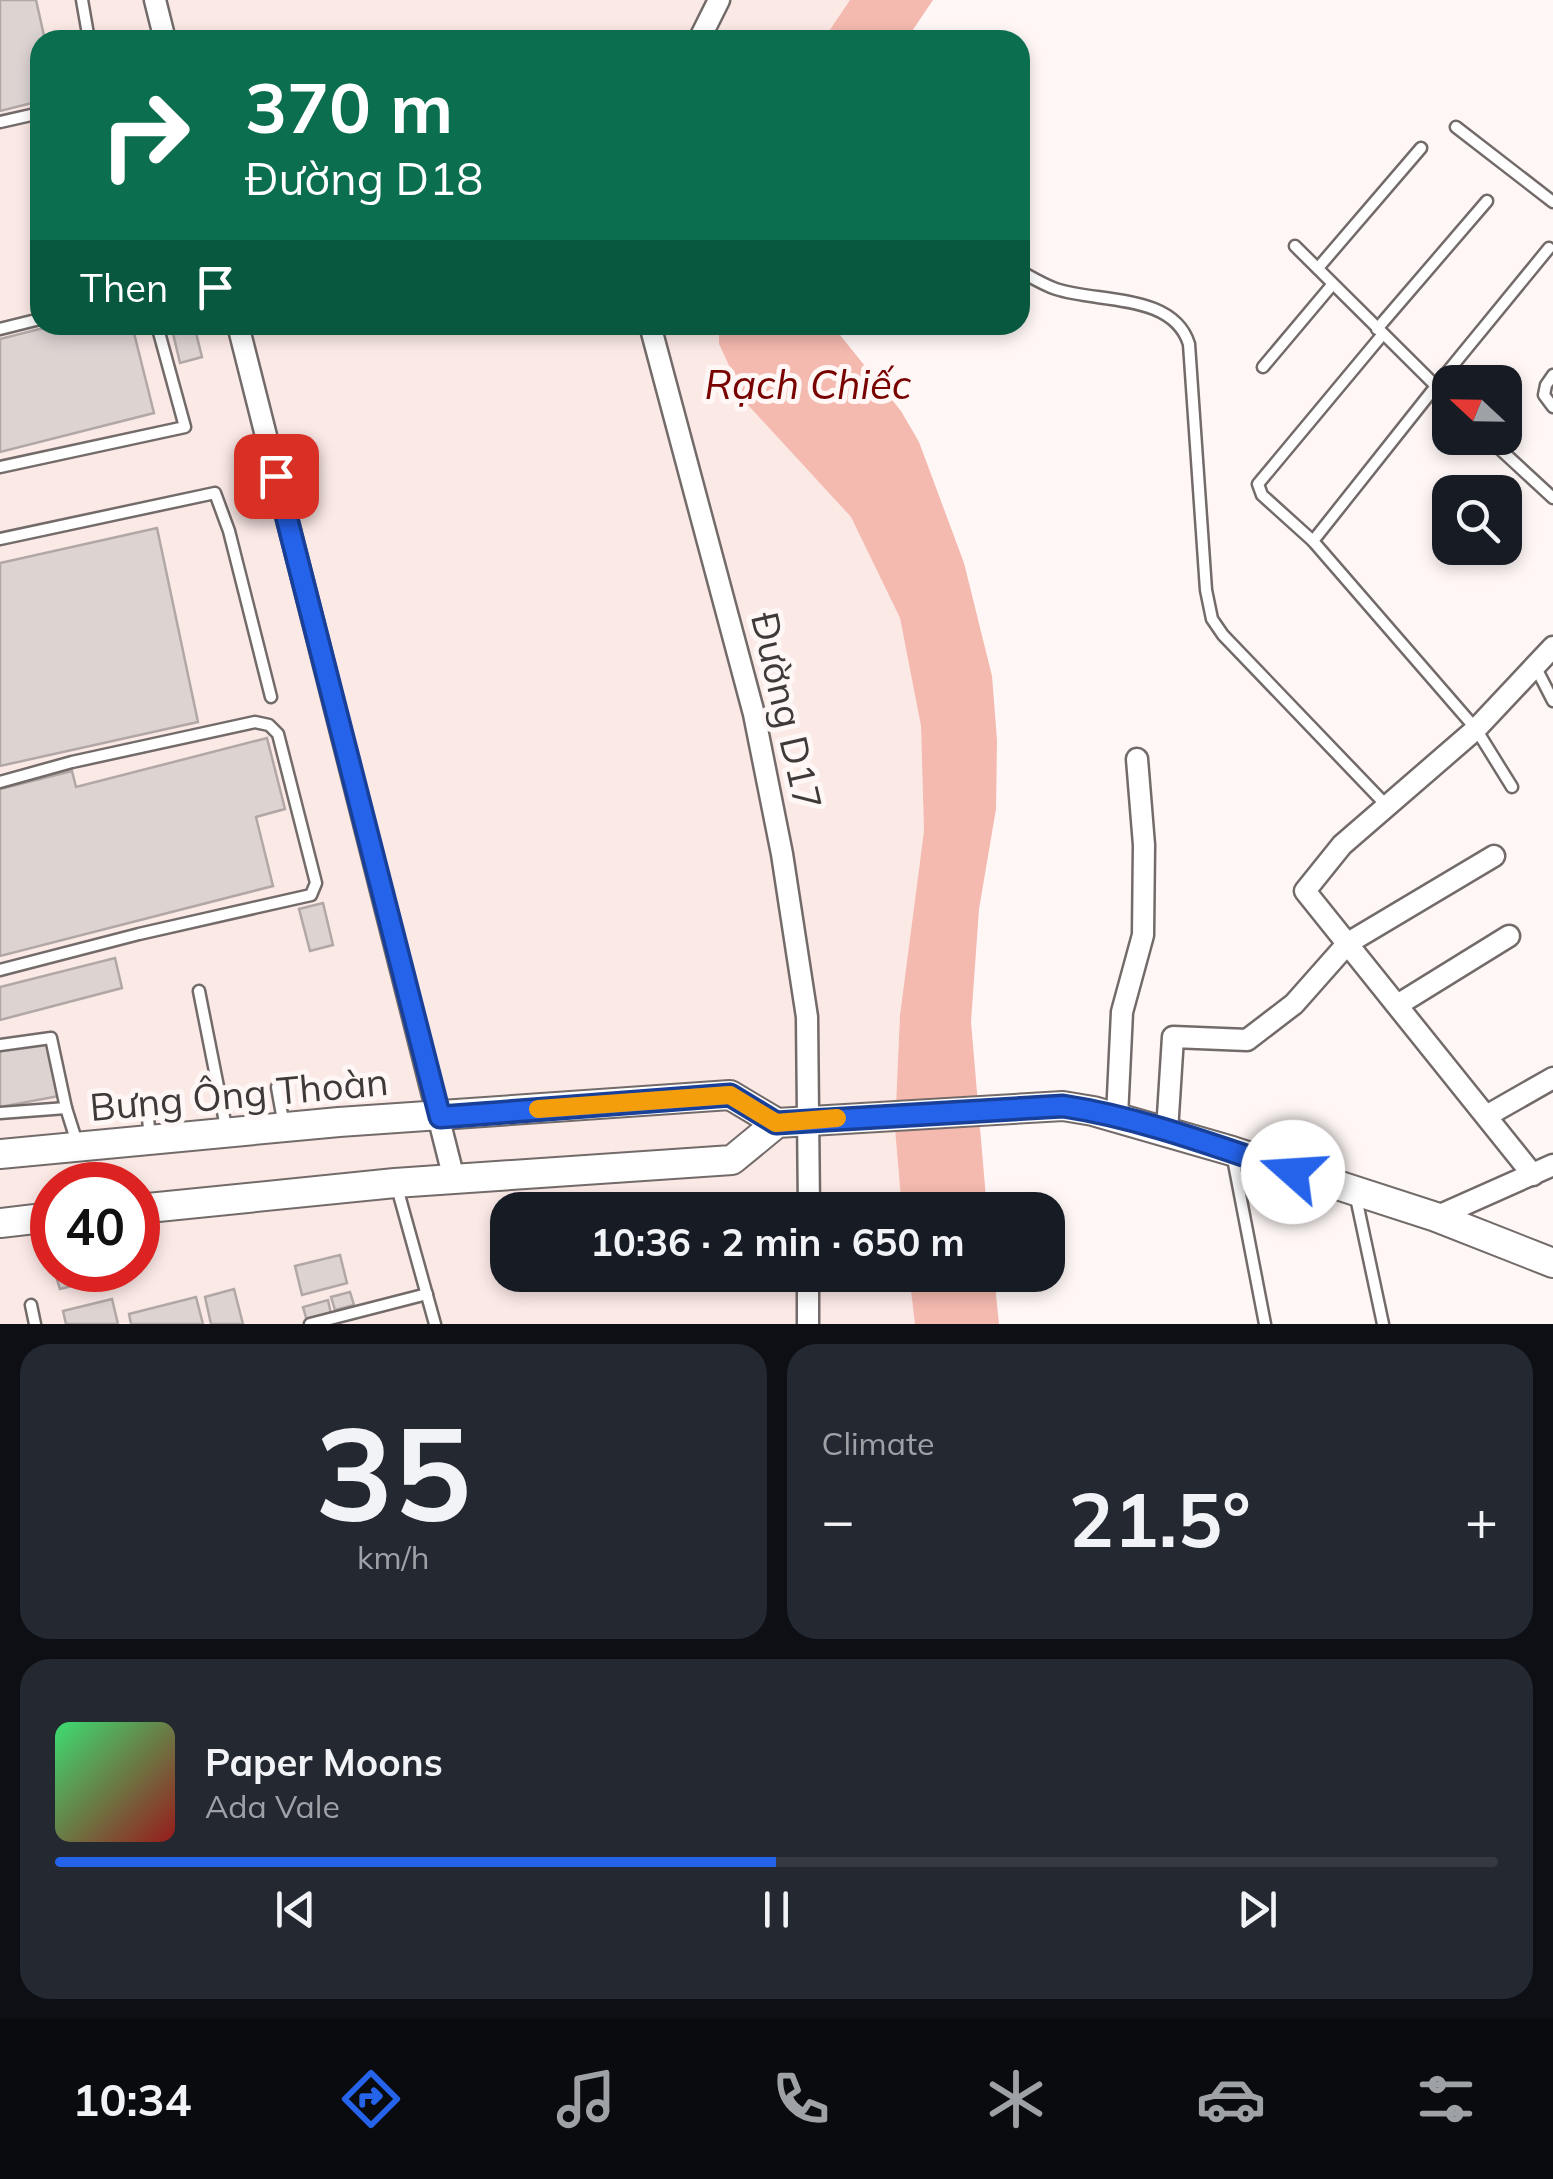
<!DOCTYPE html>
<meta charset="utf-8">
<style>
:root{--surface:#171b24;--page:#242831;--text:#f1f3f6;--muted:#9ea1a6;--line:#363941;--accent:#2563eb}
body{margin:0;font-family:Mulish,sans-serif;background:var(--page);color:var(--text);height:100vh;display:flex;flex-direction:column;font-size:38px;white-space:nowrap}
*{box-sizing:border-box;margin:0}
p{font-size:32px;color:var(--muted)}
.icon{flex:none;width:55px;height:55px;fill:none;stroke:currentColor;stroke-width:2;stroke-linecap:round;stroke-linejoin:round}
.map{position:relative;height:1324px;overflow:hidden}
.side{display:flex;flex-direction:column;gap:20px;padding:20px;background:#0d0f14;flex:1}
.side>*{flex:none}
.guide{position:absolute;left:30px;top:30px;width:1000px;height:305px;border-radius:30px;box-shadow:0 5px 15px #0003;background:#0b6e4f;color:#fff;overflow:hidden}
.needle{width:65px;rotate:292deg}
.fabs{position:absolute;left:1432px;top:365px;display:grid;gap:20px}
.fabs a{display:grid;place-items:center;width:90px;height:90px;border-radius:20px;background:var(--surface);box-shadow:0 5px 15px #0003;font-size:50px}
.speed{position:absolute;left:30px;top:1162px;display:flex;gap:20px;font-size:50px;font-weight:700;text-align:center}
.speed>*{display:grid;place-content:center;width:130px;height:130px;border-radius:50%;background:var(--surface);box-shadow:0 5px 15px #0003;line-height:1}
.speed .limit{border:15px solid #d22;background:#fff;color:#111}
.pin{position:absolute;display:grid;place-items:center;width:85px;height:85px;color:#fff;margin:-42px;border-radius:20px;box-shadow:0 5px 15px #0006}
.me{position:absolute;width:110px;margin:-55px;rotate:289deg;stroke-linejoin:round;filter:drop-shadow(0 0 8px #0008)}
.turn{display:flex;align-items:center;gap:35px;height:210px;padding:0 50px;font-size:45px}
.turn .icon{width:130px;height:130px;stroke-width:2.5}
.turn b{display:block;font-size:70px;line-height:85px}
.then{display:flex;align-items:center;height:95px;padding:0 50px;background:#0003;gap:20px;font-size:38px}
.big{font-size:75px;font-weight:700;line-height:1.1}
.side .tile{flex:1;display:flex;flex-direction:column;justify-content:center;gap:15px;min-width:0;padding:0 35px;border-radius:30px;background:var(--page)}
.side .dial{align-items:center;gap:0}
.dial b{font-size:130px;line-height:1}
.song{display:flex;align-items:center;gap:30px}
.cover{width:120px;height:120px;border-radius:15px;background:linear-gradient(135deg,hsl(140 70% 55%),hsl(0 70% 35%))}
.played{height:10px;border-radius:5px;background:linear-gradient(90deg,var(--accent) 50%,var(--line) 50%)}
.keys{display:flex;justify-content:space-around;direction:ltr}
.heat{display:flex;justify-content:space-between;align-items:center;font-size:55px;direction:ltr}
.side .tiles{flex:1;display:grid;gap:20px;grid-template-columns:1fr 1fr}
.tile:last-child{grid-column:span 2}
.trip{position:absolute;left:490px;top:1192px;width:575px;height:100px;border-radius:30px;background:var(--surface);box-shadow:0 5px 15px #0003;font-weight:700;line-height:100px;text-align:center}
.tab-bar{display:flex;height:160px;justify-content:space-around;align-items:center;background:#090b0e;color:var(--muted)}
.tab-bar .icon{width:70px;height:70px}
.tab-bar .current{color:var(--accent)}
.tab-bar b{font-size:45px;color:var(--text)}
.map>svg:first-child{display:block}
</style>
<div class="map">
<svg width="1553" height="1324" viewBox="0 0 1553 1324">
<rect width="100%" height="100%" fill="#fff7f6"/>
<path fill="#fbe9e6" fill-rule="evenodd" d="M0,0h850l-27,40h-783v285h679v19l28,60 104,113 49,101 21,108 3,105 -24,184 -5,114 7,81h-394v65h401l6,49h-915zM52,1185h86v85h-86z"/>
<g fill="#f4b9af">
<path d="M850,0h83l-27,40h-83z"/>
<path d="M719,325h113l69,86 18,31 45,121 28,113 5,64 -1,69 -17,100 -8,113 16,188h-85l-7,-81 5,-114 24,-184 -3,-105 -21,-108 -49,-101 -104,-113 -28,-60z"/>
<path d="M909,1275h85l5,49h-84z"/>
</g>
<g fill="#ddd4d2" stroke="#b1a8a6" stroke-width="2.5">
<path d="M0,0h36l9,40h-5v61l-40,10z"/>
<path d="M55,325h77l22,88 -154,39v-113z"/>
<path d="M171,325h23l8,32 -22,6z"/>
<path d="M157,528l41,194 -198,44v-203z"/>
<path d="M267,738l18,71 -29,8 17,69 -273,70v-167l72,-18 4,16z"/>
<path d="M323,903l10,42 -23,6 -11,-42z"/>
<path d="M115,958l7,30 -122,32v-33z"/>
<path d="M49,1041l10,55 -59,11v-57z"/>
<path d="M340,1255l7,28 -45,12 -7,-29z"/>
<path d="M66,1270h41l1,7 -48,12 -5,-16z"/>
<path d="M234,1289l9,35h-32l-6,-27z"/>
<path d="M350,1292l4,13 -19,5 -4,-13z"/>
<path d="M196,1297l7,27h-72l-2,-10z"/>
<path d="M112,1299l6,25h-52l-3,-13z"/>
<path d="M328,1300l3,14 -24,7 -4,-14z"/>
</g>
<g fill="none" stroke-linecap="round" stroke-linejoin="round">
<defs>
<g id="lane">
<path d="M82,0l7,40"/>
<path d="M0,122l40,-9"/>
<path d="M1456,127l97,75"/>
<path d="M1295,246l141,140 -123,155 163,188 36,58"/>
<path d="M1318,268l103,-120"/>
<path d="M1020,271c11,6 24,14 36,18 43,14 117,4 133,55l17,246 6,29 11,16 164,171"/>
<path d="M0,329l40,-10"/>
<path d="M1377,329l110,-128"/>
<path d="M1263,367l69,-82"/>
<path d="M1553,375l-7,10 -2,10 9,12"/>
<path d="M1450,401l-14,-15 113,-138"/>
<path d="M1488,438l65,60"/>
<path d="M0,467l185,-40 -28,-102"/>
<path d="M0,539l215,-46 14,38 42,166"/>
<path d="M1313,541l-51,-46 -4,-11 125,-150"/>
<path d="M1535,666l18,35"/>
<path d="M0,782l72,-20 183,-40 14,3 9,9 38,149 -5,12 -172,39 -139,36"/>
<path d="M199,991l28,141"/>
<path d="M0,1045l51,-7 15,70 12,38"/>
<path d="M277,1087l7,39"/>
<path d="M147,1107l3,32"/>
<path d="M0,1113l66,-5"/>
<path d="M1232,1153l33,171"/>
<path d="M396,1184l39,140"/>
<path d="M1355,1193l28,131"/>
<path d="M31,1305l4,19"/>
<path d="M310,1324l117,-30"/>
</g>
<g id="street">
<path d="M155,0l10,40"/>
<path d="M699,40l20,-40"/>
<path d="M238,325l216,854"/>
<path d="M650,325l104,389 28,140 25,163 2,193"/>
<path d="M1399,1004l110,-68"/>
<path d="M1488,1115l65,-37"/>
<path d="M1117,1117l5,-105 21,-77 1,-90 -7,-86"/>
<path d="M1167,1131l6,-94 74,3 47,-36 54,-61 146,-87"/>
<path d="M1533,1175l-228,-284 37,-46 134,-116 77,-82"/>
<path d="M1436,1217l117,-52"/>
<path d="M808,1275v49"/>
</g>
<g id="secondary">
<path d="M0,1154l339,-32 391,-27 47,28"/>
<path d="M138,1209l257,-26 337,-23 45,-37 286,-17 30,5 139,40 204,66 117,46"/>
<path d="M0,1223l52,-6"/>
</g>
</defs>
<use href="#lane" stroke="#736b69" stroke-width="15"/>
<use href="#street" stroke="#736b69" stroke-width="25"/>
<use href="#secondary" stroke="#736b69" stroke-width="32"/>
<use href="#lane" stroke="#fff" stroke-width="10"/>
<use href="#street" stroke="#fff" stroke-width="20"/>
<use href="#secondary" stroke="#fff" stroke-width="28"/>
</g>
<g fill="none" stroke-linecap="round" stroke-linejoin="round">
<defs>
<path id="route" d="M276,476l164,641 290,-22 46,28 287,-17c79,12 155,41 230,66"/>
</defs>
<use href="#route" stroke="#184099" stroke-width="25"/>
<use href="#route" stroke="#2563eb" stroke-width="18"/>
<path stroke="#f59e0b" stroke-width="18" d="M538,1109l192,-14 46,28 61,-5"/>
</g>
<g text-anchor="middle" stroke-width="10" stroke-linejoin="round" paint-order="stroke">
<g font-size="38" fill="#3e3a39" stroke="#fff7f6">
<text transform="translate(786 711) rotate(77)" y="13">Đường D17</text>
<text transform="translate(239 1095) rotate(-5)" y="13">Bưng Ông Thoàn</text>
</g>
<g font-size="40" font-style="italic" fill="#780200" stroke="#fff7f6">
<text x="808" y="399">Rạch Chiếc</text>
</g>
</g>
</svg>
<div class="fabs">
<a><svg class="needle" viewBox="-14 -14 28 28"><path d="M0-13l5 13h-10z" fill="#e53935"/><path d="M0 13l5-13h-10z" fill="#9ea1a6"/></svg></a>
<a><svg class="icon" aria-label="search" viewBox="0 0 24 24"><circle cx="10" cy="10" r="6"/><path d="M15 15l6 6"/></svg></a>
</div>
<div class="speed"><div class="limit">40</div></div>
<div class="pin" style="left:276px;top:476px;background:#d93025"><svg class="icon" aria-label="arrive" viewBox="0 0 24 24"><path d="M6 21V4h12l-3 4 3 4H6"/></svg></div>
<svg class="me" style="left:1293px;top:1172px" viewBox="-20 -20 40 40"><circle r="19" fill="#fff"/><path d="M0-13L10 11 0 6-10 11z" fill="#2563eb"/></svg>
<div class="trip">10:36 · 2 min · 650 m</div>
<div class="guide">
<div class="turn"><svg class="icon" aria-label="right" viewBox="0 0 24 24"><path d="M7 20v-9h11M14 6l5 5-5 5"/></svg><div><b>370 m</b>Đường D18</div></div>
<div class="then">Then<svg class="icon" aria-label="arrive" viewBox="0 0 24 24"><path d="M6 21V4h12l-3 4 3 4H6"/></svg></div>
</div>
</div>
<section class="side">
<div class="tiles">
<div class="tile dial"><b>35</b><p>km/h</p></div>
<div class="tile"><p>Climate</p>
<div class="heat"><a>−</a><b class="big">21.5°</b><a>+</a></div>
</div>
<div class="tile">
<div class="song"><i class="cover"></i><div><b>Paper Moons</b><p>Ada Vale</p></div></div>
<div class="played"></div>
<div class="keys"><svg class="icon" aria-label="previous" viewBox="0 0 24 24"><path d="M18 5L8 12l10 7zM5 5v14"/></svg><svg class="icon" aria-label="pause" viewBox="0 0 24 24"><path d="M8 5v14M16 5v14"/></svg><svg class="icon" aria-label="next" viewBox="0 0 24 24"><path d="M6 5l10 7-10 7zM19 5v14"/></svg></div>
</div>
</div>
</section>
<nav class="tab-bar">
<b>10:34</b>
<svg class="icon current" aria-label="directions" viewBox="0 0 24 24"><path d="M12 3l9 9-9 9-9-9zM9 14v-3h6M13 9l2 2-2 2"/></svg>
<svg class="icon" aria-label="music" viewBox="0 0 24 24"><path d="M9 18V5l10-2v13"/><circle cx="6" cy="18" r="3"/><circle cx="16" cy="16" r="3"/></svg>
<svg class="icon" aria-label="phone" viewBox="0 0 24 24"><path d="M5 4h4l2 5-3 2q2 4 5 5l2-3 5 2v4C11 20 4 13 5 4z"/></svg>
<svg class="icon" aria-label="climate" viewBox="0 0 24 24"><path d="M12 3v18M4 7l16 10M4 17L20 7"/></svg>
<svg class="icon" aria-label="car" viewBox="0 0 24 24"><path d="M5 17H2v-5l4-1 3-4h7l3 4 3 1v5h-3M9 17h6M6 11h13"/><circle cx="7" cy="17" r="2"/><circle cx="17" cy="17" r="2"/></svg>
<svg class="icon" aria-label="filters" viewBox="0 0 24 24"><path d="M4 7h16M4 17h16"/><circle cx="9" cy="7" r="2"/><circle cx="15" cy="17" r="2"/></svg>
</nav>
